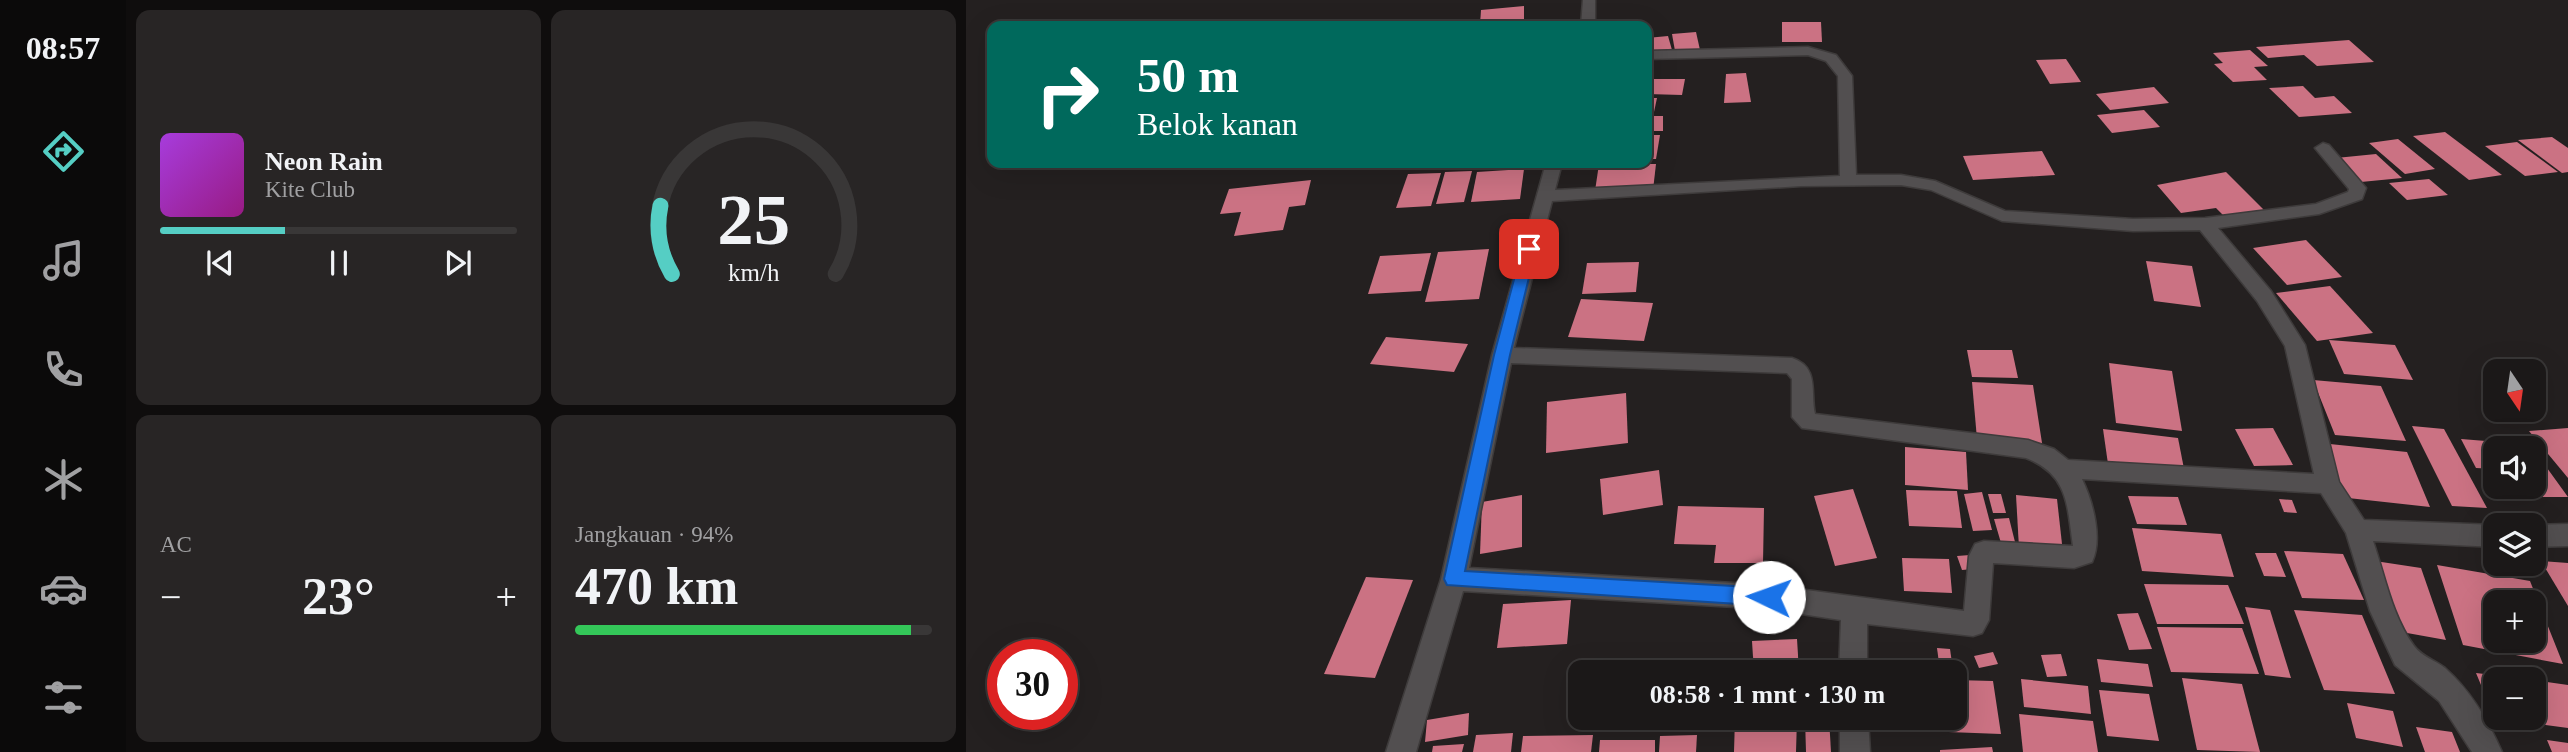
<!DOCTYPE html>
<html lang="id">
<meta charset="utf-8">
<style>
:root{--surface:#1b1818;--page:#282525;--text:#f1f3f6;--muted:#a0a0a2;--line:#393737;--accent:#55cec4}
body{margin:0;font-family:Georgia,serif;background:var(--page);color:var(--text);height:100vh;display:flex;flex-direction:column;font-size:26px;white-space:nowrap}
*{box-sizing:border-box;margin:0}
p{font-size:23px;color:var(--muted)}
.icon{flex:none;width:38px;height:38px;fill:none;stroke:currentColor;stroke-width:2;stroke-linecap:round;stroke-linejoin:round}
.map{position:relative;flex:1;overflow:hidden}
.sheet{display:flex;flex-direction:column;gap:10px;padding:10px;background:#0f0d0d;width:840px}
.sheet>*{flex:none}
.top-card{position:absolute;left:21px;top:21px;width:665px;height:147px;border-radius:14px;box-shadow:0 7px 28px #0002,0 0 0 2px var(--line);background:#00695c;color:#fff;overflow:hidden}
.needle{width:46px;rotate:167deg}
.fabs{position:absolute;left:1517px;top:359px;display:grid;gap:14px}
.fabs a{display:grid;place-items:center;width:63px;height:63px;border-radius:14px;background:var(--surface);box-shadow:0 7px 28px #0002,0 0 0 2px var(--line);font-size:35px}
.speed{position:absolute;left:21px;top:639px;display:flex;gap:14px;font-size:35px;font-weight:700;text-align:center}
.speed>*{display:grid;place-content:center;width:91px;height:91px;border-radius:50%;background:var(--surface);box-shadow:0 7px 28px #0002,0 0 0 2px var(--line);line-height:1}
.speed .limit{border:10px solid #d22;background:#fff;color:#111}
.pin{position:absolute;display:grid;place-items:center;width:60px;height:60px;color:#fff;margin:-30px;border-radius:14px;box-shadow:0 4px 10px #0006}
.me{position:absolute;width:77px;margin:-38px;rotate:273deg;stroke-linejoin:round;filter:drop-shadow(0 0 5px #0008)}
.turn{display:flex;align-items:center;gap:24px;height:147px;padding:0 35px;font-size:32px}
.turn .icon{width:91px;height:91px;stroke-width:2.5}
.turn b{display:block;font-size:49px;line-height:60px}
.big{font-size:52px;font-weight:800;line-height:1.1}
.sheet .widget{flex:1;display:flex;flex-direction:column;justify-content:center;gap:10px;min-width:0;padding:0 24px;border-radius:14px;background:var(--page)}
.sheet .dial{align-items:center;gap:0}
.dial svg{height:182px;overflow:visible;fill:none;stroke:var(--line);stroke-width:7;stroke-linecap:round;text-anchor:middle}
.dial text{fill:var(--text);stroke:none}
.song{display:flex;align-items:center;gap:21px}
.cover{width:84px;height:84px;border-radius:10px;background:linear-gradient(135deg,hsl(280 70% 55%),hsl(310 70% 35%))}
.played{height:7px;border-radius:4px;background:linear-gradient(90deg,var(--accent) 35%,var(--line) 35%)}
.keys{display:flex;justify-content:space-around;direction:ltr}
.heat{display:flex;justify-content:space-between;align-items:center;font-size:38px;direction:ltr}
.charge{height:10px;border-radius:5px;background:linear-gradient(90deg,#34c759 94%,var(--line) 0)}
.sheet .tiles{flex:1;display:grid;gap:10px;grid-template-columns:repeat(2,1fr)}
.trip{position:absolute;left:602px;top:660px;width:399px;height:70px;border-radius:14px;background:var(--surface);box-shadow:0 7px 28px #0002,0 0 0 2px var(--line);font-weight:800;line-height:70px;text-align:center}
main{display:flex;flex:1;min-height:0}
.tab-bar{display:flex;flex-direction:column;width:126px;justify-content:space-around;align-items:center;background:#0b0a0a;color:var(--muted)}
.tab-bar .icon{width:49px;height:49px}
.tab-bar .on{color:var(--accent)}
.tab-bar b{font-size:32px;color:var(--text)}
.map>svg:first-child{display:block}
</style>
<main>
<nav class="tab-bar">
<b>08:57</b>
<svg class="icon on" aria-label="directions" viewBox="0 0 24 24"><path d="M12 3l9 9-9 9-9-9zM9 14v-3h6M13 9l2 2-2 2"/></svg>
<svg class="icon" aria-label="music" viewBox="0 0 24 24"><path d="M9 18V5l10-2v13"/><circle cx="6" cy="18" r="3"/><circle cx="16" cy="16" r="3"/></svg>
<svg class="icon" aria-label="phone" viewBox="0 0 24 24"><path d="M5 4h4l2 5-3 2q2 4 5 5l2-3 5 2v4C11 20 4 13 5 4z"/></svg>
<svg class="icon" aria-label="climate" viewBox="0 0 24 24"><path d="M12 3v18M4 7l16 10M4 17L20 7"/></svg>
<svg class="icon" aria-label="car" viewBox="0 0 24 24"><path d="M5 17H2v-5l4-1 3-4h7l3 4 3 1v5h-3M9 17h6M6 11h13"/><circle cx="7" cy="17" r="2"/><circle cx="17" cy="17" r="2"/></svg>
<svg class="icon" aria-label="filters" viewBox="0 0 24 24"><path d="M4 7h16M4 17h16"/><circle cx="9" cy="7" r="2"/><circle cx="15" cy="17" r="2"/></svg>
</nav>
<section class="sheet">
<div class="tiles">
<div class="widget">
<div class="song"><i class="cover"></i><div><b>Neon Rain</b><p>Kite Club</p></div></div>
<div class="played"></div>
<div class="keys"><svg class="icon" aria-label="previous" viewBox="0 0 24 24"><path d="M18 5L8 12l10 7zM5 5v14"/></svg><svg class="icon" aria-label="pause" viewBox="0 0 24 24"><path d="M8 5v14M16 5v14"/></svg><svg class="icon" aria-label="next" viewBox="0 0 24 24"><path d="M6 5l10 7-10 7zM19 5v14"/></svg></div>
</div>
<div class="widget dial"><svg viewBox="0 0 100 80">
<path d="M14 69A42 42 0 1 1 86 69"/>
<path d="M14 69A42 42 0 0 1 9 39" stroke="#55cec4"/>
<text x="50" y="56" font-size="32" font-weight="700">25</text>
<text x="50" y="72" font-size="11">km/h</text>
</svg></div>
<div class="widget"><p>AC</p>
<div class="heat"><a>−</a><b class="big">23°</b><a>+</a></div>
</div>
<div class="widget"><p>Jangkauan · 94%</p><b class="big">470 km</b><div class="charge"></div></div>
</div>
</section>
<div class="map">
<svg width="1602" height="752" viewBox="0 0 1602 752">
<rect width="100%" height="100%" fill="#242020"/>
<g fill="#cb7283" fill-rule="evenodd">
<path d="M558,6v15l-44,4 1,-15z"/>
<path d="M816,22h39l1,20h-40z"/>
<path d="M730,32l4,18 -25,1 -3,-17z"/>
<path d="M702,36l4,14 -25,2v-14z"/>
<path d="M1383,40l25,22 -57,4 -13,-11 -36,3 -12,-11z"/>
<path d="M1284,50l18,16 -14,1 13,13 -34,2 -19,-18 9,-1 -10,-10z"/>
<path d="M1100,59l15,23 -31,2 -14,-24z"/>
<path d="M780,73l5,29 -27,1 2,-29z"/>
<path d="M681,79h38l-3,16 -35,-1z"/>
<path d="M1337,86l12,12 19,-2 18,17 -53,4 -30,-29z"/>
<path d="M1188,87l15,16 -59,7 -14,-16z"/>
<path d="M681,98h10l-3,14h-7z"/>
<path d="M1178,110l16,17 -48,6 -15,-18z"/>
<rect x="681" y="116" width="16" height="15"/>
<path d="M1479,132l57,43 -33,5 -56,-44z"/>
<path d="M681,135h13l-4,24h-9z"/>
<path d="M1586,137l16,11v24l-6,1 -44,-33z"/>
<path d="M1432,139l37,30 -30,5 -36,-31z"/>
<path d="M1551,142l41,30 -33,4 -40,-30z"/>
<path d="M1076,151l13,24 -82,5 -10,-24z"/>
<path d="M1410,154l26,24 -41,4 -25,-24z"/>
<path d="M633,164h57l-3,26 -58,1z"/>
<path d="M558,169l-4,30 -49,3 6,-30z"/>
<path d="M506,171l-8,31 -28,2 9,-32z"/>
<path d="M1260,172l39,39 -40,6 -9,-9 -35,5 -24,-28z"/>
<path d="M475,173l-10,33 -35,2 12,-34z"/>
<path d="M1463,179l19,16 -41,5 -18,-17z"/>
<path d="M345,180l-6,25 -16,2 -6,23 -49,6 7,-24 -21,2 9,-25z"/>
<path d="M1340,240l36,37 -55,8 -34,-37z"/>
<path d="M523,249l-10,50 -54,3 13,-50z"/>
<path d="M465,253l-10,38 -53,3 12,-38z"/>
<path d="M1180,261l46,5 9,41 -47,-6z"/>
<path d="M673,262l-3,30 -54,2 5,-31z"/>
<path d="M1364,286l43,47 -56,8 -41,-48z"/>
<path d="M615,299l72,4 -9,38 -76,-4z"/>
<path d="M420,337l82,7 -14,28 -84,-8z"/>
<path d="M1363,340l66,5 18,35 -69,-6z"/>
<path d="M1001,350h45l6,28 -46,-1z"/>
<path d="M1143,363l63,8 10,60 -66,-8z"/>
<path d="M1347,380l68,6 25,55 -71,-6z"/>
<path d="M1006,382l61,3 9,58 -65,-4z"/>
<path d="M660,393l2,50 -82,10 1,-51z"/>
<path d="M1446,426l32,3 43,79 -35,-2z"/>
<path d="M1307,428l20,37 -39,1 -19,-37z"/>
<path d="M1602,428v50l-39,-47z"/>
<path d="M1137,429l75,9 7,36 -77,-10z"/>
<path d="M1495,439l25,2 10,17v11l-20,-1z"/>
<path d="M1354,443l87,9 23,55 -91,-10z"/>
<path d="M939,447l61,5 2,38 -63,-5z"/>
<path d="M1568,450l34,47h-35l-7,-11h8z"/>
<path d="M693,470l4,35 -60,10 -3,-36z"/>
<path d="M887,489l24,69 -42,8 -21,-70z"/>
<path d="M940,490l51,1 5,37 -53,-2z"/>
<path d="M1016,492l10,38 -19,1 -9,-37z"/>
<path d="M1022,494h13l5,19h-13z"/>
<path d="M556,495v52l-42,7 2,-52z"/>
<path d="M1050,495l41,4 6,54 -44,-5z"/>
<path d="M1162,496l50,1 9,28 -50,-1z"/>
<path d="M1313,499l13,1 5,13 -13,-1z"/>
<path d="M712,506l86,2 -1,55h-49l2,-18 -42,-1z"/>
<path d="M1043,518l6,24 -14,1 -7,-24z"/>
<path d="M1166,528l89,6 13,43 -92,-6z"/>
<path d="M1318,551l59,3 21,46 -62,-2z"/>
<path d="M1289,553h21l10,24 -22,-1z"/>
<path d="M1004,555l3,14 -11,1 -5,-14z"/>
<path d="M936,558l47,1 3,34 -48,-2z"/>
<path d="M1409,561l46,7 25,72 -50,-9z"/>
<path d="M1575,561l27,2v43z"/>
<path d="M1471,565l93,16 33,83 -100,-19zM1530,602h38v38h-38z"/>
<path d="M400,577l47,3 -38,98 -51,-4z"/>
<path d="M1178,584l84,1 16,39h-87z"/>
<path d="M605,600l-4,44 -70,4 6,-44z"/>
<path d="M1279,607l25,3 21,68 -26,-3z"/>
<path d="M1328,610l68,5 33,79 -71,-4z"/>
<path d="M1172,613l14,36 -23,1 -12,-36z"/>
<path d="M1191,627l85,1 17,46 -88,-2z"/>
<path d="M831,639l2,33h-45l-2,-31z"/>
<path d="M971,648l13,1 2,14h-13z"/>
<path d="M1027,652l5,12 -19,4 -5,-12z"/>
<path d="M1095,654l6,22 -20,1 -6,-22z"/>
<path d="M1131,659l51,5 5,23 -52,-5z"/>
<path d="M1510,673l34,4 -14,2v42z"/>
<path d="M1216,678l60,6 18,68 -63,-2z"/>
<path d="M1055,679l67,7 3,28 -67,-7z"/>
<path d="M989,680l38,1 8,53 -105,-4v-12h59z"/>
<path d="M1568,680l34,5v43l-67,-9 33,-1z"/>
<path d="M1133,690l50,4 10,47 -52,-5z"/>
<path d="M1381,703l46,8 10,36 -47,-9z"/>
<path d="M503,713l-1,22 -43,7 2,-22z"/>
<path d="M1053,714l74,7 5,31h-75z"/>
<path d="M769,718h62l-1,34h-62z"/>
<path d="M839,718h24l2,34h-25z"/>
<path d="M1450,727l36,5 8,20h-35z"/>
<path d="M547,733l-2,19h-38l3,-17z"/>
<path d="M627,735l-2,17h-70l2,-16z"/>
<path d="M731,735l-1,17h-37l1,-16z"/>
<path d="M634,740h55v12h-56z"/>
<path d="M1581,740l21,3v9h-16z"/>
<path d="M498,744l-2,8h-30l1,-6z"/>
<path d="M1026,747l1,5h-53v-2z"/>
</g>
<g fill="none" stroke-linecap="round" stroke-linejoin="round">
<defs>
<g id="minor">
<path d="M617,0h12v26h-14z"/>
<path d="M842,47l28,8 16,21 4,99h45l34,6 70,30 128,8 72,-1 111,-14 32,-12 1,-3 -34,-41 8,-5 6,2 37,43 -4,11 -43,15 -101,14 53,63 34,54 34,137 25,38 132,5v22l-123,-6c12,35 19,75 41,105 8,11 21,14 31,22 26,23 43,52 57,84h-30l-33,-51 -44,-36 -25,-54 -24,-78 -25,-40 -239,-14c11,23 21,60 10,83l-18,6 -81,-5 -4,57 -7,13 -9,3 -106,-12v48h-28l2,-52 -72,-11 -306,-18 -47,161h-30l55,-173 51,-224 54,-192h16l-7,27 285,-14 -2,-100 -12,-15 -18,-6 -161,4v-8zM935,185l30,5 71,31 131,10 67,-1 57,71 28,45 29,128 -246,-14 -14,-11 -26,-9 -213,-26c-5,-21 5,-47 -23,-56l-278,-10 38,-147 249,-15zM545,363l276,10 5,6v38l10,11 224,30c43,17 41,48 47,88l-89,-5 -9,3 -6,12 -5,55 -195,-26 -300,-17z"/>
<path d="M1602,524v22l-34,1v-22z"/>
<path d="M874,718h28l2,34h-30z"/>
</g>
</defs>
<use href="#minor" stroke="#3e3b3b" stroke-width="3"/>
<use href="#minor" fill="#524f50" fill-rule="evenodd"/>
</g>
<path fill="#1a73e8" stroke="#114b97" stroke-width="2" d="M563,245l7,4 -26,106 -45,216 304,17 7,3 3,6 -3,6 -7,3 -322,-21 -3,-6 50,-224 28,-106z"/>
</svg>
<div class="fabs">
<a><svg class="needle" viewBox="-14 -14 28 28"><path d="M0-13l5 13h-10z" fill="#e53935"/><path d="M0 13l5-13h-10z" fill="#a0a0a2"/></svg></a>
<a><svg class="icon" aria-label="sound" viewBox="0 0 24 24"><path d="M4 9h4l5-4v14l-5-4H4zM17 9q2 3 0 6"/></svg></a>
<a><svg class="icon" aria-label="layers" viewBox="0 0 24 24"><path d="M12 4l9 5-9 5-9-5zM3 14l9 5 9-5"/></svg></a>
<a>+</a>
<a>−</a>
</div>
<div class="speed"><div class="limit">30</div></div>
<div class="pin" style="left:563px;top:249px;background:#d93025"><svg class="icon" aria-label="arrive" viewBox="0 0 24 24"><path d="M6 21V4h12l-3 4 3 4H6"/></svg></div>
<svg class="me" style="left:803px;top:597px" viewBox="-20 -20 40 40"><circle r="19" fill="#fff"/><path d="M0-13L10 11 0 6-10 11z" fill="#1a73e8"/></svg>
<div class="trip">08:58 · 1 mnt · 130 m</div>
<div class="top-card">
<div class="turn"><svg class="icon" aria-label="right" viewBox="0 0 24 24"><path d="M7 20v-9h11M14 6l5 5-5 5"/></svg><div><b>50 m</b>Belok kanan</div></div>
</div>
</div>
</main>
